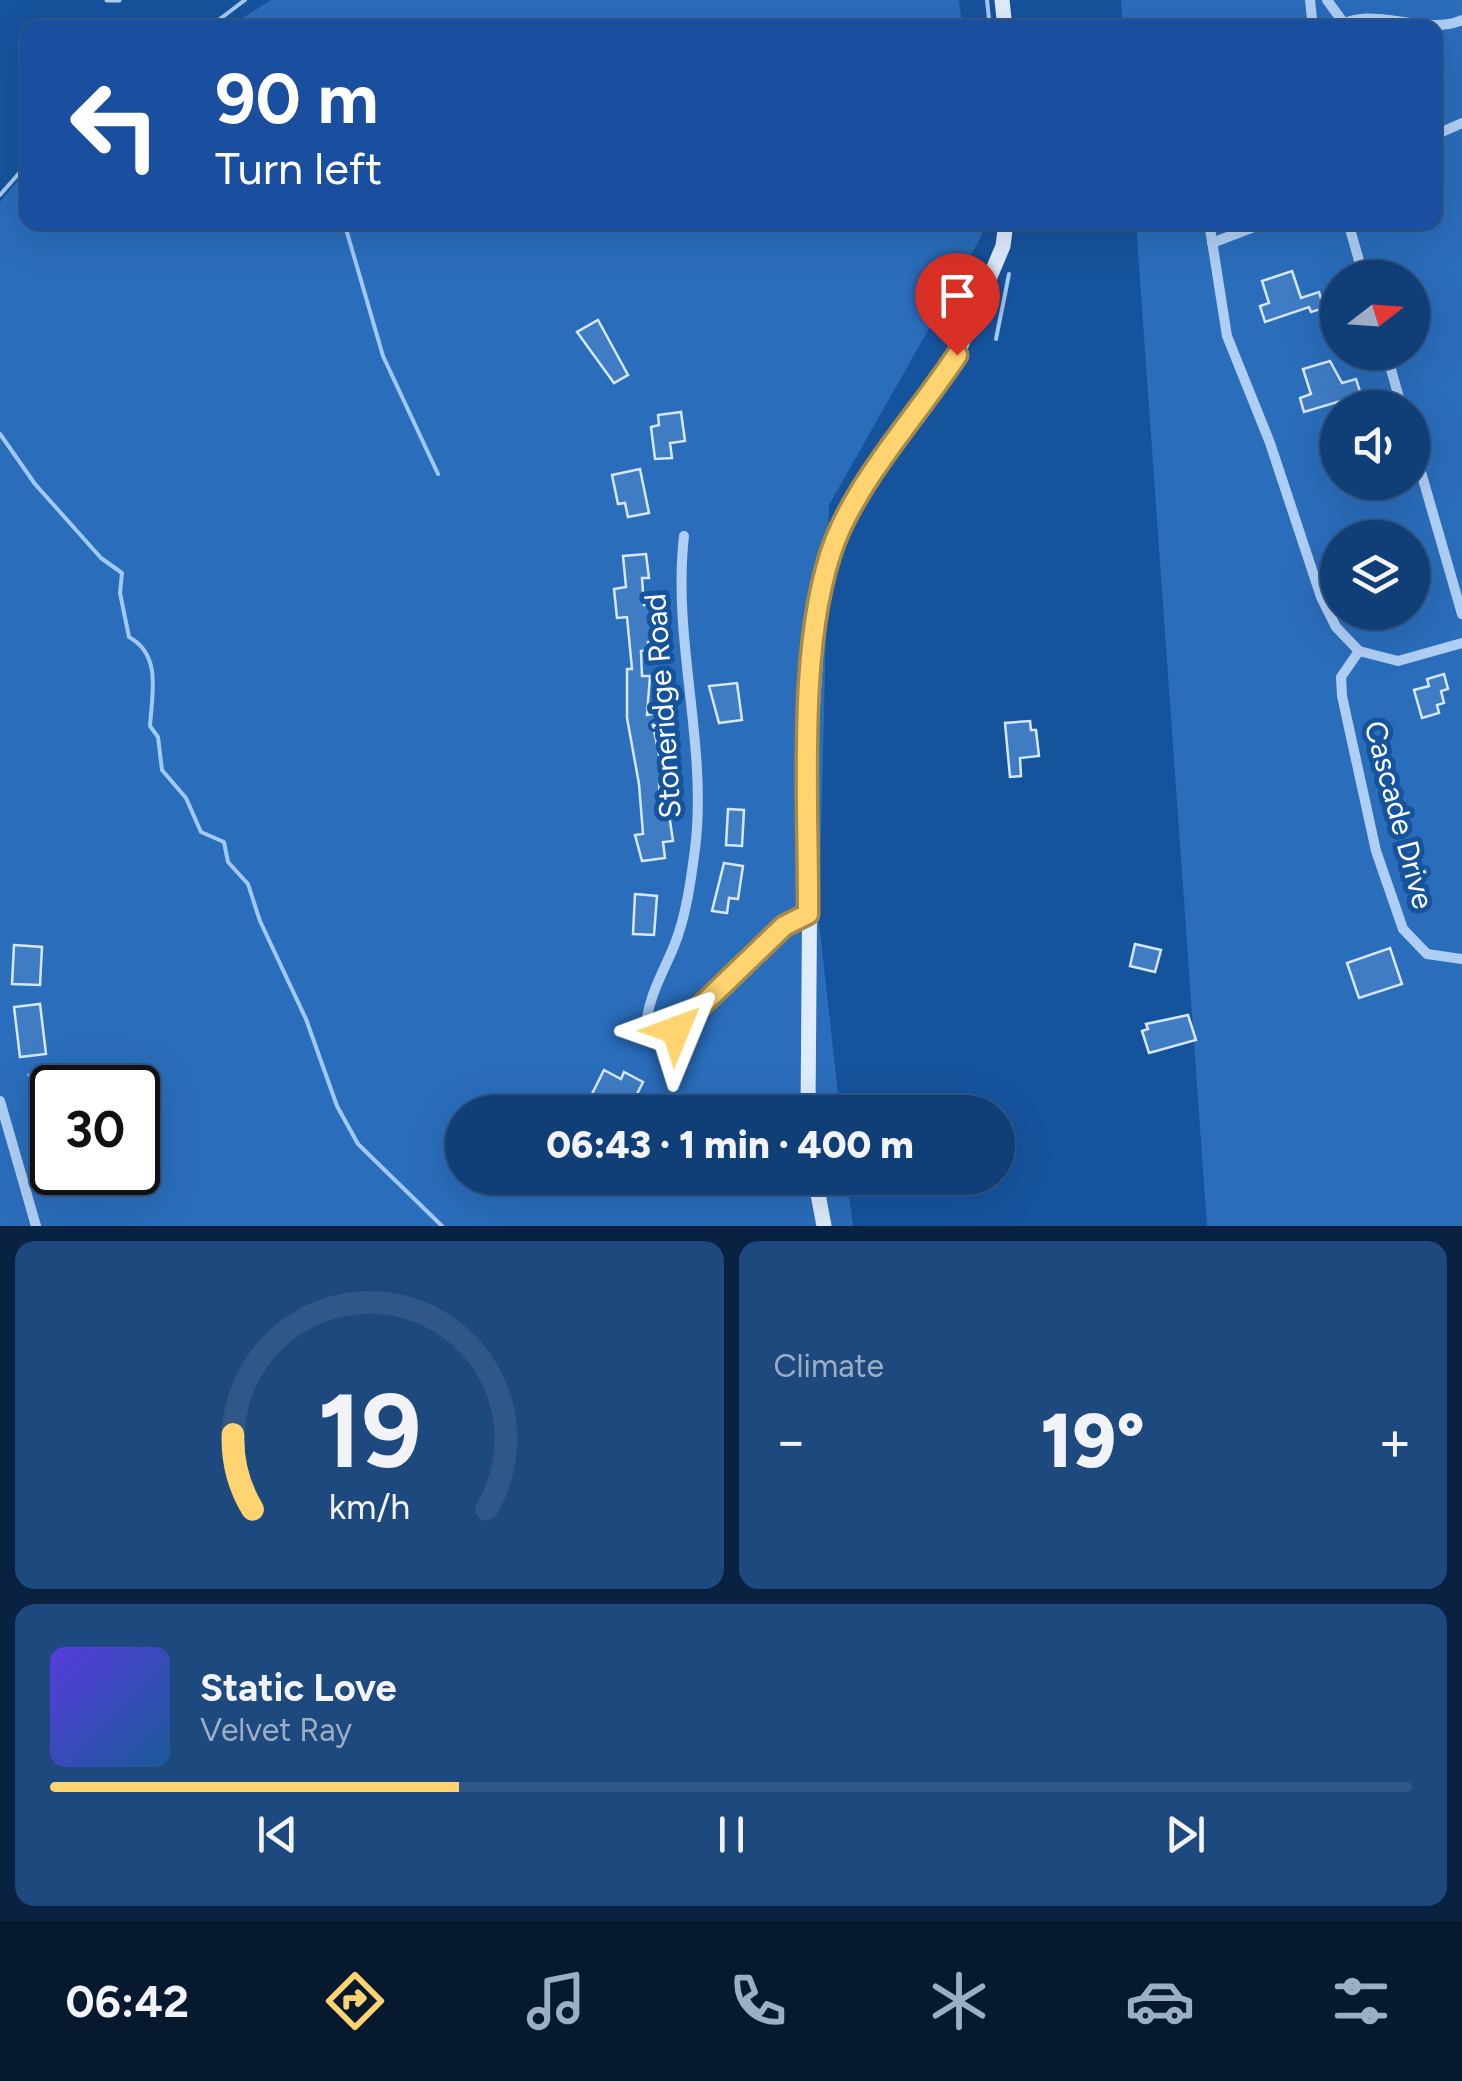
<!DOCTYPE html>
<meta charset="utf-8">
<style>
:root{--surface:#103e76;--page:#1e497e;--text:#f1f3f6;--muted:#9caec5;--line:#305788;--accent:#ffd470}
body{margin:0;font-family:Figtree,sans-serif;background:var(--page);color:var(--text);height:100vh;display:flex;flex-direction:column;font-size:38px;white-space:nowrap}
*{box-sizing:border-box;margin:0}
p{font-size:32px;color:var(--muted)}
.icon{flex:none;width:55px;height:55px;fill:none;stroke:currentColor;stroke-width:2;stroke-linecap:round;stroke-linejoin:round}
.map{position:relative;height:1226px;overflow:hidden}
.panel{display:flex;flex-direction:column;gap:15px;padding:15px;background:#092241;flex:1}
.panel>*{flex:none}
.banner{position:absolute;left:20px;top:20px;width:1422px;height:210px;border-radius:20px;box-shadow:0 10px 40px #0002,0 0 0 2px var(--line);background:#1a4fa0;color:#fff;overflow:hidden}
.needle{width:65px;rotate:73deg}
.controls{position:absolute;left:1320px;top:260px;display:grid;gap:20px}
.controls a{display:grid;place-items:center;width:110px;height:110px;border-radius:50%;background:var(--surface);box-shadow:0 10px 40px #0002,0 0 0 2px var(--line);font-size:50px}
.speed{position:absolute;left:30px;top:1065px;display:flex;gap:20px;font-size:50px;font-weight:700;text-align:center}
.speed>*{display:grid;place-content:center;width:130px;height:130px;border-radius:50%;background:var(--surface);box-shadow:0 10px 40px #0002,0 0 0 2px var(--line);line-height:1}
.speed .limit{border:5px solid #111;border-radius:15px;background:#fff;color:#111}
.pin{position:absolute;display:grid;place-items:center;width:85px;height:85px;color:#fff;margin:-102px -42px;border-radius:50% 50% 50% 0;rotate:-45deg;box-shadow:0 0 10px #0007}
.pin .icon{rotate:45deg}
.me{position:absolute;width:110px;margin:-55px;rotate:46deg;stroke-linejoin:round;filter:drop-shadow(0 0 8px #0008)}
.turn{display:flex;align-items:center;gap:35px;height:210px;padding:0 30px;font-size:45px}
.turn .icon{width:130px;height:130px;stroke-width:2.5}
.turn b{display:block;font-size:70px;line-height:85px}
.big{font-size:75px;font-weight:800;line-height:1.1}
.panel .tile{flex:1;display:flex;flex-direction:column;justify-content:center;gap:15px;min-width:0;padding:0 35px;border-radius:20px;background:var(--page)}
.panel .dial{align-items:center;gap:0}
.dial svg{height:260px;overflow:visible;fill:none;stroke:var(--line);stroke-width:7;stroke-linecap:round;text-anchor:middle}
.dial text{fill:var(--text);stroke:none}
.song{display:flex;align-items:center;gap:30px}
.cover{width:120px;height:120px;border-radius:15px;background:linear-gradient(135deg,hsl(250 70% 55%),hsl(210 70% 35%))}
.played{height:10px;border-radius:5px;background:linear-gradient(90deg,var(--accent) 30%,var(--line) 30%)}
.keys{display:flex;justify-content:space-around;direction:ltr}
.heat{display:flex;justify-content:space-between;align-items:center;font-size:55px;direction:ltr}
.panel .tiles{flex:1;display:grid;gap:15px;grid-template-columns:1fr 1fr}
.tile:last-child{grid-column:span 2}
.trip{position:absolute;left:445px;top:1095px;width:570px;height:100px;border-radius:50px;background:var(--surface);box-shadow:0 10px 40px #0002,0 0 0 2px var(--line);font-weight:800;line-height:100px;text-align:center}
.tabs{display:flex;height:160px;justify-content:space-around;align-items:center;background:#06192f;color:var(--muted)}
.tabs .icon{width:70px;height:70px}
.tabs .active{color:var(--accent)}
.tabs b{font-size:45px;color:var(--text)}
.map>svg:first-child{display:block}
</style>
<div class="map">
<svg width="1462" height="1226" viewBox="0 0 1462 1226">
<rect width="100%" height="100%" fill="#16539d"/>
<g fill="#2a6dbb" fill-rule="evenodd">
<path d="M271,0h688l3,27h-734z"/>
<path d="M1121,0h341v1226h-255l-71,-1003 299,-1v-194l-312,-1zM1338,278h74v74h-74zM1338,408h74v74h-74zM1338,538h74v74h-74z"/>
<path d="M27,169l1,53 953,1 1,12 -153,270 -10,417 21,190h-378v66h385l6,48h-853v-1024zM52,1088h86v84h-86z"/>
</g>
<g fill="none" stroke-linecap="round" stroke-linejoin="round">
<g stroke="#a0c9f5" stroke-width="4">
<path d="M987,0l3,28"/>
<path d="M208,28l37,-28"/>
<path d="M0,195l28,-32"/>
<path d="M344,222l39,134 55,118"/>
<path d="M989,228l1,-6"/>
<path d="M996,339l13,-65"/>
<path d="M0,434l35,50 66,74 21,15 -2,20 9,44c33,18 23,57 21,89l8,11 4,33 24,28 15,34 23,10 4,20 20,22 12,37 46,98 31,87 21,38 84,82"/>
</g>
</g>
<g fill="#3f7cc4" stroke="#d6e8fd" stroke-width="2.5">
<path d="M1292,271l9,27 18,-6 5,16 -13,4 -2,-5 -44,15 -5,-16 9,-3 -7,-22z"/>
<path d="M598,320l30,55 -14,8 -37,-51z"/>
<path d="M1330,361l12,22 14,-4 5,16 -57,17 -4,-14 11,-4 -8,-25z"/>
<path d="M681,412l4,29 -15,2 2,15 -17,1 -4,-32 8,-2 -1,-10z"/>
<path d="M640,469l9,44 -21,4 -3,-14 -7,1 -6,-29z"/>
<path d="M646,554l3,24h-7l2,27 8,-1 3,37 -7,1 1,8 -8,1 1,25h8l-3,39 10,-2 2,11 -6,1 11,55 -5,1 1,21 7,-1 6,40 -10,1 2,16 -23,3 -7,-26 8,-1 -4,-50 -12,-66v-49h5l-5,-52 -10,1 -3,-29 12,-2 -3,-31z"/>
<path d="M1444,674l4,15 -7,2 3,12 -7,2 2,8 -17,5 -8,-28 15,-4 -2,-7z"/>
<path d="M737,683l5,37 -23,3 -10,-37z"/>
<path d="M1030,721l1,9h5l3,26 -19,2 1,18 -11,1 -5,-54z"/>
<path d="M728,809l16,1 -2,36 -16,-1z"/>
<path d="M724,863l19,3 -5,33 -9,-1 -2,15 -15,-2z"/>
<path d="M635,894l22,2 -3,39 -21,-1z"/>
<path d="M1135,944l26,6 -6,22 -25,-6z"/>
<path d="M14,945l28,2 -2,38 -28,-1z"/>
<path d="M1390,948l12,36 -43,14 -12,-35z"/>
<path d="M40,1004l6,50 -26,3 -6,-50z"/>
<path d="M1188,1015l8,25 -47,13 -7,-22 6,-2 -2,-5z"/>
<path d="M51,1070l1,40 -11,3 -12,-38z"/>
<path d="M604,1070l17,9 3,-7 19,10 -15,30 -25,-8 -5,8 -12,-6z"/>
</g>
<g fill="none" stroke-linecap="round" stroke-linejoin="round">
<path stroke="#aecef3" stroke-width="5" d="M107,0h12"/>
<g stroke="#aecef3" stroke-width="10">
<path d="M1310,0l3,28"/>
<path d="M1327,0l16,22"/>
<path d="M1335,28c35,-25 87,9 127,-8"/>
<path d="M1435,135l27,-12"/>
<path d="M1209,222l18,114 43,107 51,154 15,30 23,24 39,10 64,-18"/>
<path d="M1348,222l16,56"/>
<path d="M1212,243l55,-21"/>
<path d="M1386,352l16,56"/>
<path d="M1412,441l50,173"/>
<path d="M684,536c-12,105 24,209 11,313 -4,31 -9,68 -21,97 -11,27 -25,49 -28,79l11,10 19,-5 108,-104 23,-12"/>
<path d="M1359,651l-18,26 1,19 34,155 27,78 24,25 35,5"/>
<path d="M0,1101l36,125"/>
</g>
<g stroke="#ddebfd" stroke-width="15">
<path d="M1002,0l3,28"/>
<path d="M808,1112l3,-383 8,-127 17,-62 33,-61 88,-124 46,-109 3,-24"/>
<path d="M815,1178l9,48"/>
</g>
</g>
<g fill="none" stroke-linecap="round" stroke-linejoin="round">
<defs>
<path id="route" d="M676,1030l108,-104 24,-12c1,-111 -12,-271 27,-373 25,-64 84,-128 122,-186"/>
</defs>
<use href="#route" stroke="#a68a49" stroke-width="25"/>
<use href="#route" stroke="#ffd470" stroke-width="18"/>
</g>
<g text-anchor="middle" stroke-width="10" stroke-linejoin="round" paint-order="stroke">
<g font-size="30" fill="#fff" stroke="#16539d">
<text transform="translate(663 706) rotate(-94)" y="10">Stoneridge Road</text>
<text transform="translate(1399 815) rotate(75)" y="10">Cascade Drive</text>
</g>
</g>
</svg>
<div class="controls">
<a><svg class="needle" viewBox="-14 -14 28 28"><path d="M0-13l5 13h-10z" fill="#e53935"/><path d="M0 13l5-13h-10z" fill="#9caec5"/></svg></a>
<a><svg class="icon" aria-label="sound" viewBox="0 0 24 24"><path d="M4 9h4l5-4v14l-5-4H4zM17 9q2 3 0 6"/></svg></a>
<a><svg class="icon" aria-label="layers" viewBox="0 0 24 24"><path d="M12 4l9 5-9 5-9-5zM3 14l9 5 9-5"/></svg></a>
</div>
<div class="speed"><div class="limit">30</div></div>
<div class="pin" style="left:957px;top:355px;background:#d93025"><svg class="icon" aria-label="arrive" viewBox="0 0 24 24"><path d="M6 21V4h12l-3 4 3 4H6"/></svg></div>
<svg class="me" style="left:676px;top:1030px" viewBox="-20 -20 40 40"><path d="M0-17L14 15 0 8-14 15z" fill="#ffd470" stroke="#fff" stroke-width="4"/></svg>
<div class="trip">06:43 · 1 min · 400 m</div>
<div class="banner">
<div class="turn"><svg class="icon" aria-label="left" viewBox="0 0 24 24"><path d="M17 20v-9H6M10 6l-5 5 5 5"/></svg><div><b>90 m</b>Turn left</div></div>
</div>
</div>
<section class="panel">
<div class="tiles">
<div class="tile dial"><svg viewBox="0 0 100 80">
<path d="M14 69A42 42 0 1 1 86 69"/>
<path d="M14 69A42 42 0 0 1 8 46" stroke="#ffd470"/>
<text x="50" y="56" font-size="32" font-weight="700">19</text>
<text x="50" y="72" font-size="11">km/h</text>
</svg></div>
<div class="tile"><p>Climate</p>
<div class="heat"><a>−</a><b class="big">19°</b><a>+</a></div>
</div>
<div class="tile">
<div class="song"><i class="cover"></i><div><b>Static Love</b><p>Velvet Ray</p></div></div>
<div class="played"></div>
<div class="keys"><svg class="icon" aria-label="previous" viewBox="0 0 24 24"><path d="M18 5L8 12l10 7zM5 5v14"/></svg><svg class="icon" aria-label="pause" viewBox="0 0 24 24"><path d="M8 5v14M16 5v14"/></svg><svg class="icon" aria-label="next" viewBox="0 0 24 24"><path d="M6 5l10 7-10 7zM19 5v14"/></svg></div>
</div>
</div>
</section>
<nav class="tabs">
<b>06:42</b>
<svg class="icon active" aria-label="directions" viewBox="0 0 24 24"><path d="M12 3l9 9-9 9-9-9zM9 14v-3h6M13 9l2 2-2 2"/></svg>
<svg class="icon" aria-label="music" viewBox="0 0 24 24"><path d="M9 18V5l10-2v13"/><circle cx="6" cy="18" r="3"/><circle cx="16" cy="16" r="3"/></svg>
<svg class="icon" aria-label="phone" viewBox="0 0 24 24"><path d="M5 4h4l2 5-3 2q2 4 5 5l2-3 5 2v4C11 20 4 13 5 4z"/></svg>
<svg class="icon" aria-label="climate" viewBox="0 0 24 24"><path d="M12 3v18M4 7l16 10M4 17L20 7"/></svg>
<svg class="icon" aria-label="car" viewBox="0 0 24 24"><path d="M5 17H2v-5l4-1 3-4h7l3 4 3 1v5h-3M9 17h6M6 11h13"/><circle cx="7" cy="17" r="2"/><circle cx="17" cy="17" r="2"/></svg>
<svg class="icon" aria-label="filters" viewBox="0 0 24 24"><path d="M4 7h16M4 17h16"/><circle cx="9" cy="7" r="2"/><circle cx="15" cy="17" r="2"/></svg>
</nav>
